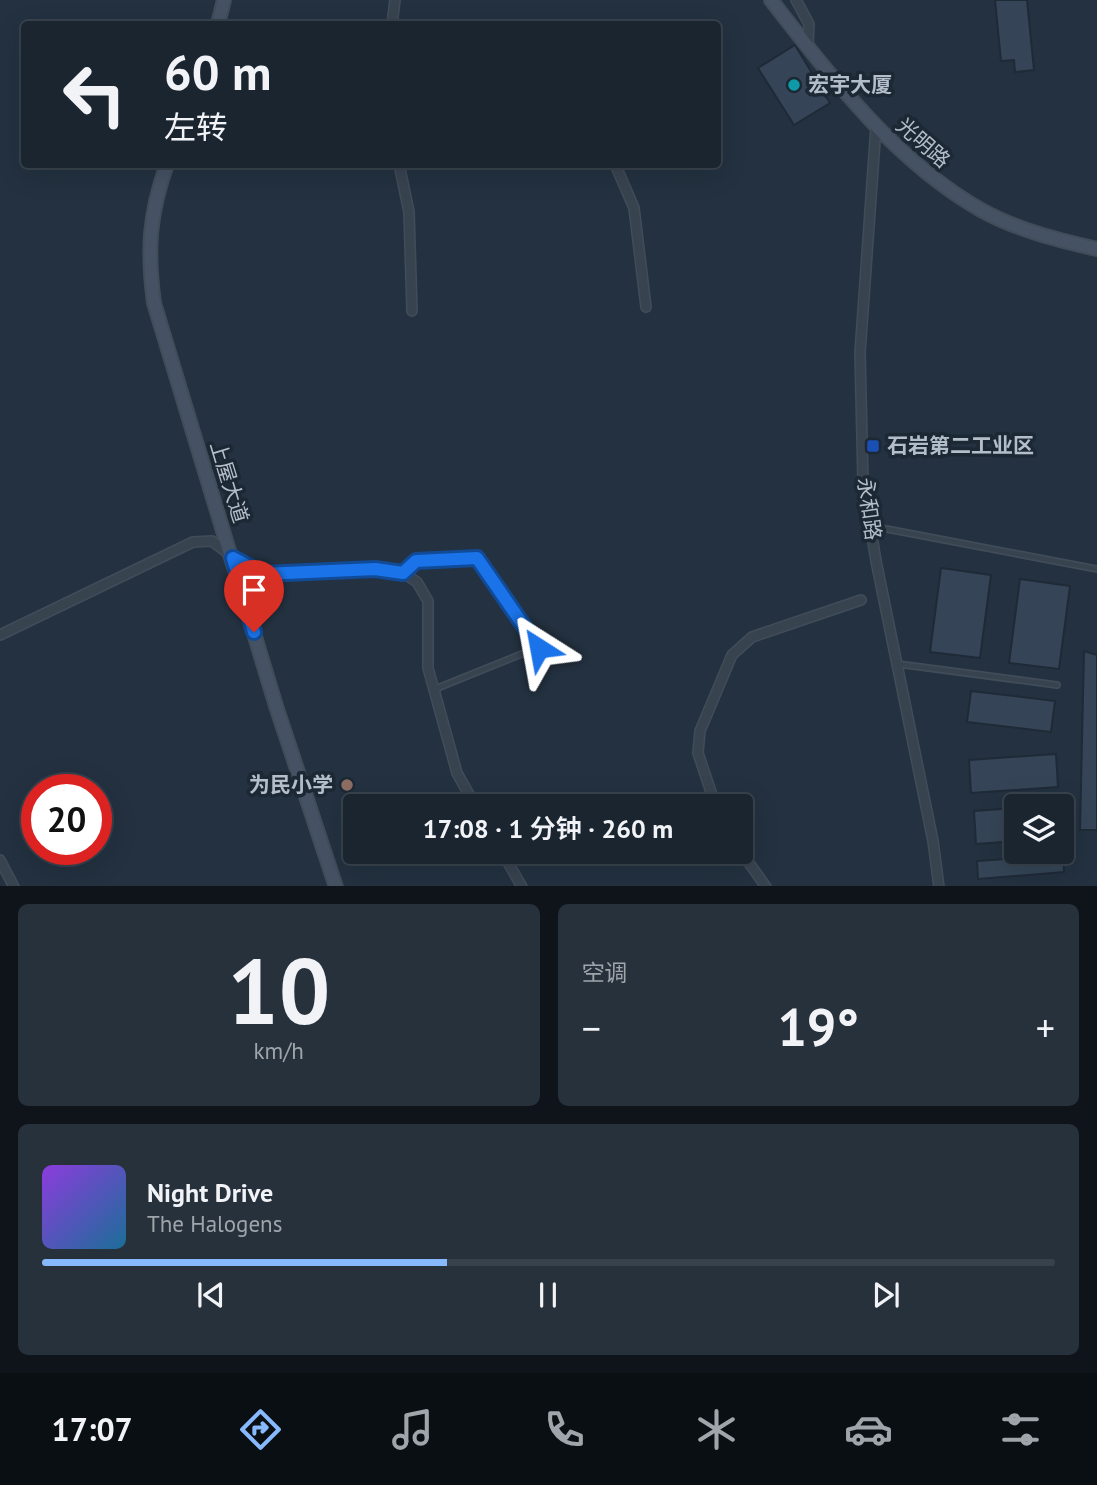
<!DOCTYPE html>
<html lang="zh">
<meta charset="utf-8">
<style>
:root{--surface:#1a2530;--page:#27313c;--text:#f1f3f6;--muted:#9fa5ab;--line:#38424c;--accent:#87b9fd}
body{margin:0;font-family:"PT Sans","Noto Sans SC",sans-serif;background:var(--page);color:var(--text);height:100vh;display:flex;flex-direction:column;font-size:26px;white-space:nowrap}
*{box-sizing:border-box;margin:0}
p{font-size:23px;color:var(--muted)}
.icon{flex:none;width:38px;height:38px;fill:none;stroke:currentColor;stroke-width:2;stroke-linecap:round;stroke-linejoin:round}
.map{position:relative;height:886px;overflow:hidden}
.drawer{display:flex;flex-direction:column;gap:18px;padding:18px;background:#0e141a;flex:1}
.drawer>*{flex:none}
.banner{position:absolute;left:21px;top:21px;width:700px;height:147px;border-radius:7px;box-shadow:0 7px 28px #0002,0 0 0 2px var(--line);background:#1a2530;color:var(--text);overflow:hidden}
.tools{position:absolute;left:1004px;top:794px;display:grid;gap:14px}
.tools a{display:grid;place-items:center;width:70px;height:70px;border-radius:7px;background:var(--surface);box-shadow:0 7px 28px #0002,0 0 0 2px var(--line);font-size:35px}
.speed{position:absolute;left:21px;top:774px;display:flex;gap:14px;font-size:35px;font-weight:700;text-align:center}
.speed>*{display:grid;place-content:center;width:91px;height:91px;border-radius:50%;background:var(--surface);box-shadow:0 7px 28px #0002,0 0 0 2px var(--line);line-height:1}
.speed .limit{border:10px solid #d22;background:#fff;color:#111}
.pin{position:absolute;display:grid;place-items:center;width:60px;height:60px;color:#fff;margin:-72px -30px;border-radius:50% 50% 50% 0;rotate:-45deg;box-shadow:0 0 7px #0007}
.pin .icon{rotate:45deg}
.me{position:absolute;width:77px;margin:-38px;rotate:326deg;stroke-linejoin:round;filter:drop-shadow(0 0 5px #0008)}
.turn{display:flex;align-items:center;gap:24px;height:147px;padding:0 28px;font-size:32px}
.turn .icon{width:91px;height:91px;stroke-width:2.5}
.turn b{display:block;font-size:49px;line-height:60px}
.big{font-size:52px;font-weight:600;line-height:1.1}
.drawer .widget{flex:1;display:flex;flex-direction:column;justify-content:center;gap:10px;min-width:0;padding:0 24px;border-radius:10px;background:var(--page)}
.drawer .dial{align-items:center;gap:0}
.dial b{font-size:91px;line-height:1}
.song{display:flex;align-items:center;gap:21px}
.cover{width:84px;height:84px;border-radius:10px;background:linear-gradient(135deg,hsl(270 70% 55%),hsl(200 70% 35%))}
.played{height:7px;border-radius:4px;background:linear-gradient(90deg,var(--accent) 40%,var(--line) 40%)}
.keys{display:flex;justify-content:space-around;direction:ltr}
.heat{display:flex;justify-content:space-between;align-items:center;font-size:38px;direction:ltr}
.drawer .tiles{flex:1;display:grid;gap:18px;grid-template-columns:1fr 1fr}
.widget:last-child{grid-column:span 2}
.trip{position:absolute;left:343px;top:794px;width:410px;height:70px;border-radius:7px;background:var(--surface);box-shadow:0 7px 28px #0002,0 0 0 2px var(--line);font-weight:600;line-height:70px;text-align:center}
.tab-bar{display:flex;height:112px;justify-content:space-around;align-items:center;background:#0a0f13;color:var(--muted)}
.tab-bar .icon{width:49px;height:49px}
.tab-bar .on{color:var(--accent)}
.tab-bar b{font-size:32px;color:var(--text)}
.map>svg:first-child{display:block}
</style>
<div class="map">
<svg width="1097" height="887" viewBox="0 0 1097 887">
<rect width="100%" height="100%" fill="#233140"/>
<g fill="#354557" stroke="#1f2a37" stroke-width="2">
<path d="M995,0h32l7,70 -19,2 -1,-12 -13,1z"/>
<path d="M795,45l35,58 -36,22 -36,-57z"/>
<path d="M941,568l50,7 -11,83 -50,-6z"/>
<path d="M1020,579l50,7 -11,83 -50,-6z"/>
<path d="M1084,651l13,4v175h-17z"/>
<path d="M971,691l84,10 -4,31 -84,-10z"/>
<path d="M1056,754l2,33 -87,6 -2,-33z"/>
<path d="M1017,808v33l-41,3 -2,-33z"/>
<path d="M1063,855l1,17 -86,7 -1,-18z"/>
</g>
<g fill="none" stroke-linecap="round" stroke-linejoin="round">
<defs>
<g id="lane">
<path d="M871,526l226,43"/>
<path d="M403,573l13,-12 61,-3 62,89 -104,42"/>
<path d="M898,664l159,21"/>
</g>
<g id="street">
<path d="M796,0l13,24 -1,23"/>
<path d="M392,24l3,-24"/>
<path d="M876,127l-16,226 3,128 13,80 57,280 6,46"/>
<path d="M399,164l10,48 3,99"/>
<path d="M615,164l19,44 12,99"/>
<path d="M0,635l193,-93 19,-1 35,27 16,6 112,-4 28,3 14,9 11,19v67l29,105 19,34"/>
<path d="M716,807l-18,-54 2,-22 32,-76 20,-18 109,-37"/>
<path d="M740,850l26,37"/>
<path d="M502,852l20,35"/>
<path d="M0,860l14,27"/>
</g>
<g id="secondary">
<path d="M771,0c61,78 123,160 210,210 36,20 77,30 116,39"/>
<path d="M218,24l6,-24"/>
<path d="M167,164c-18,51 -20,86 -13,139l122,403 60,181"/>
</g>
</defs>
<use href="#lane" stroke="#414c59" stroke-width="8"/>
<use href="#street" stroke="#414c59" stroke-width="12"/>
<use href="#secondary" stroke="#414c59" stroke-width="16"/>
<use href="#lane" stroke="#384350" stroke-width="4.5"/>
<use href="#street" stroke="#384350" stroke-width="9"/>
<use href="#secondary" stroke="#455263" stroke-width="12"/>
</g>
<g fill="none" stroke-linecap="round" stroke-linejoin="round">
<defs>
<path id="route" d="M254,632l-21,-74 30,16 112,-5 28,4 13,-12 61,-3 62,90"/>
</defs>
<use href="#route" stroke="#114b97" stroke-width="18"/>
<use href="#route" stroke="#1a73e8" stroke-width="12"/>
</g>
<circle fill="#0f9aa8" stroke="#1d2835" stroke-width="2.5" cx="794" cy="85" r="7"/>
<rect fill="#1a4fb4" stroke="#1d2835" stroke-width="2.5" x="866" y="439" width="14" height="14" rx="3.5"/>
<circle fill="#8d6e63" stroke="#1d2835" stroke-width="2.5" cx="347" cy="785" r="7"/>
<g text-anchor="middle" stroke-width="7" stroke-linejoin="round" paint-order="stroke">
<g font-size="21" font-weight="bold" fill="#b4becb" stroke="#1d2835" text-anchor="start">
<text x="808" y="92">宏宇大厦</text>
<text x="887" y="453">石岩第二工业区</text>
<text x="333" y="792" text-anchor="end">为民小学</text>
</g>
<g font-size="21" fill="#b4becb" stroke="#1d2835">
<text transform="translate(923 143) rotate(41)" y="7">光明路</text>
<text transform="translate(229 482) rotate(73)" y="7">上屋大道</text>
<text transform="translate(869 509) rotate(82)" y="7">永和路</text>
</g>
</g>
</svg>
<div class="tools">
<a><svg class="icon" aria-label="layers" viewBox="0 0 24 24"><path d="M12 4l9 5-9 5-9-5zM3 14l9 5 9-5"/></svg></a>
</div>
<div class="speed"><div class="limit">20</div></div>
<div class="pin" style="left:254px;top:632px;background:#d93025"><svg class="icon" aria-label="arrive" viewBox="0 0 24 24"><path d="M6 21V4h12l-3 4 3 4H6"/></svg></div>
<svg class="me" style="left:539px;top:648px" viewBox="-20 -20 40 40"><path d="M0-17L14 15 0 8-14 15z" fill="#1a73e8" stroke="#fff" stroke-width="4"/></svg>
<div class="trip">17:08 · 1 分钟 · 260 m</div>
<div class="banner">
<div class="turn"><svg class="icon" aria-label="left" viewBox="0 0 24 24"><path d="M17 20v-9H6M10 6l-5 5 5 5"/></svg><div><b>60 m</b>左转</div></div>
</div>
</div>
<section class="drawer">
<div class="tiles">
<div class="widget dial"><b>10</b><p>km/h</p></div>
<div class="widget"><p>空调</p>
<div class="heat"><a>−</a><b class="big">19°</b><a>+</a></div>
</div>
<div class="widget">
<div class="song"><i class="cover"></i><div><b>Night Drive</b><p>The Halogens</p></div></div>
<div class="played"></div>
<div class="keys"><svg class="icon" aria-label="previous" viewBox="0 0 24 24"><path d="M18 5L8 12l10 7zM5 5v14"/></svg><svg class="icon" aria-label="pause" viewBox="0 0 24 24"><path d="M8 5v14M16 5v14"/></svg><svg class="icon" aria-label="next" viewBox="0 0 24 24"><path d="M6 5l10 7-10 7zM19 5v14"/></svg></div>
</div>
</div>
</section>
<nav class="tab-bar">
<b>17:07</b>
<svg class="icon on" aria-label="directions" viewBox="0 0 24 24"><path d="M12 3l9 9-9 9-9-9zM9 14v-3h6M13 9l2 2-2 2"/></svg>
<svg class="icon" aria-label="music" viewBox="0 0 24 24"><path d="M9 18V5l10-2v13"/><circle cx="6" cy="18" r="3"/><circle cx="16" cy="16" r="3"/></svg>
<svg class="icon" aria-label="phone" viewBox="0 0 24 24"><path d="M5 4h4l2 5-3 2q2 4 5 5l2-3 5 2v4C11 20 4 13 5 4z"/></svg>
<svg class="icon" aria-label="climate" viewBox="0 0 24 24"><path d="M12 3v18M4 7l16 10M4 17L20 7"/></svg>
<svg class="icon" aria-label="car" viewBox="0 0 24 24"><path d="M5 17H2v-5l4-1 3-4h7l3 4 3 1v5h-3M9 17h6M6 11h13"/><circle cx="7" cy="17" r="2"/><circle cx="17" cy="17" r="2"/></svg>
<svg class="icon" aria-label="filters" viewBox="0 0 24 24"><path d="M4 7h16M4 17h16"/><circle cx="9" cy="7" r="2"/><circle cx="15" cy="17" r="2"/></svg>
</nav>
